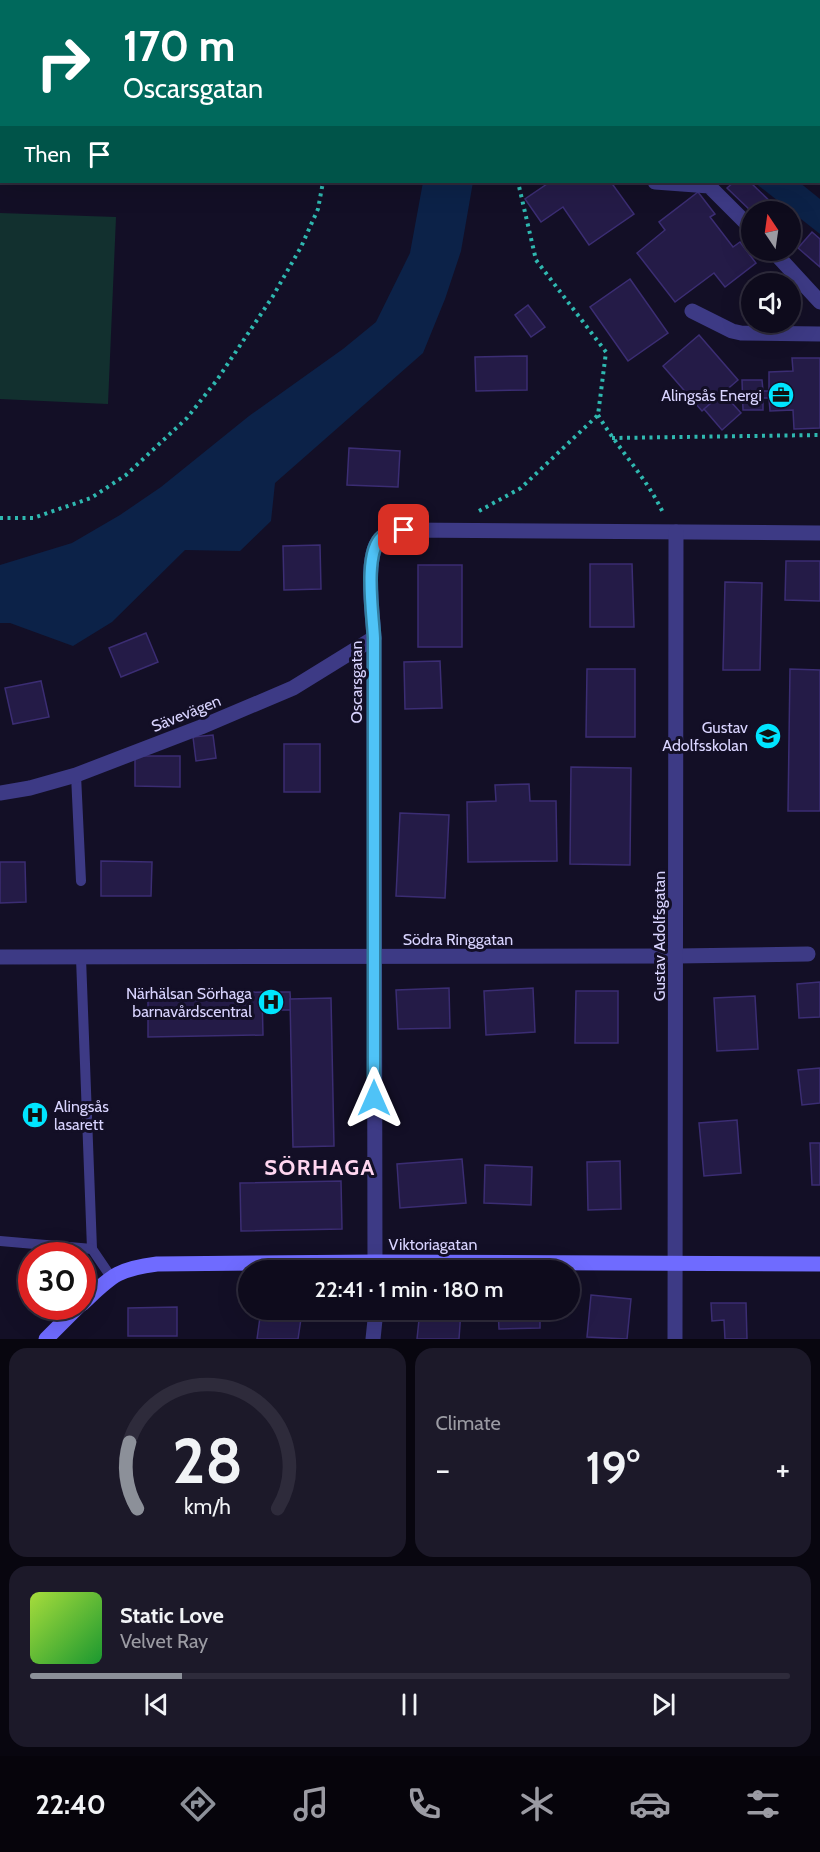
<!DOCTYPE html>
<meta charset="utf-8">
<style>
:root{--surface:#0e0b1c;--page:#1c1929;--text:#f1f3f6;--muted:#9b9ba3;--line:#2e2b3b;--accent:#8c9099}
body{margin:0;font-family:Cabin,sans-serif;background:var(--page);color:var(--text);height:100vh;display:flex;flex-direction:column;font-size:22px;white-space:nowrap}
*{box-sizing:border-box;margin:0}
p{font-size:20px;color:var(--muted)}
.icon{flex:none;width:33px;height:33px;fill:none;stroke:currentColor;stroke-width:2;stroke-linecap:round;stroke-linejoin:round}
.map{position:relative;height:1339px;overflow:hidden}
.panel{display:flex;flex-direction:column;gap:9px;padding:9px;background:#08060f;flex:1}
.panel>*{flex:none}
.hud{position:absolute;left:0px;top:0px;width:820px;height:183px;box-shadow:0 6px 24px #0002,0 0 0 2px var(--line);background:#00695c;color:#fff;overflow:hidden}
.needle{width:39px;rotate:347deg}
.buttons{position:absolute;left:741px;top:201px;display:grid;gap:12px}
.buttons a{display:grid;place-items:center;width:60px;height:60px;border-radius:50%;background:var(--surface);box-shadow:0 6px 24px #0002,0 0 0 2px var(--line);font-size:30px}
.speed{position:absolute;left:18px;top:1242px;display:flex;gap:12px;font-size:30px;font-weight:700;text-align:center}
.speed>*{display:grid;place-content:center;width:78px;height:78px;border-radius:50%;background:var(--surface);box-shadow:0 6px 24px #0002,0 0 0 2px var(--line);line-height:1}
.speed .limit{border:9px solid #d22;background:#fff;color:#111}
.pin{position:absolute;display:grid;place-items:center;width:51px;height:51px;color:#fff;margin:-26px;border-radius:12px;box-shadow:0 3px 9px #0006}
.me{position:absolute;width:66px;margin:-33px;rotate:0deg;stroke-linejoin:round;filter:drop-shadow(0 0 4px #0008)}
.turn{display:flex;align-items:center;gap:21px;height:126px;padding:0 24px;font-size:27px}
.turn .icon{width:78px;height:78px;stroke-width:2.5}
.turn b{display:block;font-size:42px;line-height:51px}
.then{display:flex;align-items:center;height:57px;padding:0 24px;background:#0003;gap:12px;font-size:22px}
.big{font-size:45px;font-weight:600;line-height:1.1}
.panel .card{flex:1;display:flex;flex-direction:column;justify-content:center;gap:9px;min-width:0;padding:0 21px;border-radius:18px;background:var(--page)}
.panel .dial{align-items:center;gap:0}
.dial svg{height:156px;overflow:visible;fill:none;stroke:var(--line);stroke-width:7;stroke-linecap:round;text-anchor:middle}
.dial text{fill:var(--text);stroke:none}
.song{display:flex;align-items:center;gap:18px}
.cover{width:72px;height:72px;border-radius:9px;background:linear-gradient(135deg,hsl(80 70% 55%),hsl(130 70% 35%))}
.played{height:6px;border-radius:3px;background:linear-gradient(90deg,var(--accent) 20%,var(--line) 20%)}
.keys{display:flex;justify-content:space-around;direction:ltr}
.heat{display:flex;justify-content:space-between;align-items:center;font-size:33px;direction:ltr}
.panel .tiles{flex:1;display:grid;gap:9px;grid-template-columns:1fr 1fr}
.card:last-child{grid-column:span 2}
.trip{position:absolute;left:238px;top:1260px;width:342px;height:60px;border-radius:30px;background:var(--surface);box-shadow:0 6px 24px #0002,0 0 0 2px var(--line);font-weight:600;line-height:60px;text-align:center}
.dock{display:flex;height:96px;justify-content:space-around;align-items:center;background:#06040b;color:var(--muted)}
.dock .icon{width:42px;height:42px}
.dock .current{color:var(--accent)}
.dock b{font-size:27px;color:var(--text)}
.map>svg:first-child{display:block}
</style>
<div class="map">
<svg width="820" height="1339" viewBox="0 0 820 1339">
<rect width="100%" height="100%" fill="#130f26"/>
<path fill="#12302f" d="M0,213l116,4 -8,187 -108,-5z"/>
<g fill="#0c2248">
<path d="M423,182h50l-12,69 -16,48 -22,54 -148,130 -4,38 -31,30 -55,-1 -73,72 -39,24 -63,-23h-10v-58l72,-22 48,-28 41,-28 88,-71 94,-67 33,-27 34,-69z"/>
<path d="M754,182h45l21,17v35z"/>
</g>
<g fill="#241b47" stroke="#3b2d73" stroke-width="1.5">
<path d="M550,182h68l-5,3 21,29 -45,31 -26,-38 -22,15 -16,-23z"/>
<path d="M734,182h16l31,30h-29l-25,-24z"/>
<path d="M698,192l17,22 -5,3 23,30 7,-5 16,21 -31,24 -11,-14 -39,29 -38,-49 28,-23 -6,-8z"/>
<path d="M812,232l8,7v28l-22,-19z"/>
<path d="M630,279l38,54 -40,28 -38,-54z"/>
<path d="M528,305l17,22 -14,10 -16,-22z"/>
<path d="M699,335l39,45 -36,31 -39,-45z"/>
<path d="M527,356v34l-51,1 -1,-34z"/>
<path d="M792,358h28v70l-26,1 -1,-19 -23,1 -1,-13h-6v12h-20l-1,-30h20l1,11h6v-19l24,-1z"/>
<path d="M723,393l18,20 -19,17 -18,-21z"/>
<path d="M349,448l51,3 -2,36 -51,-2z"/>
<path d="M320,545l1,44 -37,1 -1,-44z"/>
<path d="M786,561h34v40l-35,-1z"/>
<path d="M590,564h42l2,63h-44z"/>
<rect x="418" y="565" width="44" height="82"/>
<path d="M725,582l37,1 -2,87h-37z"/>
<path d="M146,633l12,29 -37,15 -12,-29z"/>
<path d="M440,661l2,47 -37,1 -1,-47z"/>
<path d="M587,669h48v68h-49z"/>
<path d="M790,669l30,1v141h-32z"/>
<path d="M41,681l8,36 -36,7 -8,-36z"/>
<path d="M213,735l3,23 -20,3 -3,-24z"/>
<rect x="284" y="744" width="36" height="48"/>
<path d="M135,756h45v31l-45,-1z"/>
<path d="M571,767l60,1 -1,97 -60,-1z"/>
<path d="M529,784l1,17h26l1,60 -89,1 -1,-60 29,-1 -1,-16z"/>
<path d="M400,813l49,2 -4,83 -49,-2z"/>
<path d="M101,861l51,1 -1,34h-50z"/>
<path d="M0,862h25l1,40 -26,1z"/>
<path d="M820,982v35l-21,1 -2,-34z"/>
<path d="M449,988l1,40 -52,1 -2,-39z"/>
<path d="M533,988l2,44 -49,3 -2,-44z"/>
<path d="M576,991h42v52h-43z"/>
<path d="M262,992l1,43 -115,2v-43z"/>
<path d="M262,992h28l1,18h-29z"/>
<path d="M755,996l3,53 -41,2 -3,-53z"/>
<path d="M331,998l3,148 -41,1 -3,-148z"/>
<path d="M820,1068v35l-18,2 -4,-35z"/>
<path d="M737,1120l4,53 -37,3 -5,-53z"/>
<path d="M810,1143h10v42h-8z"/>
<path d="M462,1159l4,44 -66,5 -3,-44z"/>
<path d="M620,1161l1,48 -33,1 -1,-48z"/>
<path d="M485,1165l47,2 -1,38 -47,-2z"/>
<path d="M341,1181l1,48 -101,2 -1,-48z"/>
<path d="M591,1295l40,4 -4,40 -40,-2z"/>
<path d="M711,1303h35l1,36h-22l-1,-19 -12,1z"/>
<path d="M177,1307v29h-49v-28z"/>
<path d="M261,1310l41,2 -4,27h-41z"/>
<path d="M420,1310h41l-2,29h-42z"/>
<path d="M498,1310h42v18l-41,1z"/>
</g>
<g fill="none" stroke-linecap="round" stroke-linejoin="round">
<g stroke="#2fb8b0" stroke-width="4" stroke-dasharray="3 4.5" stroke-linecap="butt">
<path d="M173,0l4,2"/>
<path d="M478,0v2"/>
<path d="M565,0l5,2"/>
<path d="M819,58l1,-1"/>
<path d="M819,177l1,1"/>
<path d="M598,415c20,34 50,64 66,100"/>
<path d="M612,438l208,-3"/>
<path d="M479,511l42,-23 77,-73 8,-63 -70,-92 -18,-78"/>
<path d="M0,518h33l58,-20 35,-23 61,-57 30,-38 56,-84 28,-49 17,-38 5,-27"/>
</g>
<g stroke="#3d3a85" stroke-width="10">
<path d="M0,77h2"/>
<path d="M76,775l5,106"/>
<path d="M81,958l11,291 19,28"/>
<path d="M0,1241l92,8"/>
</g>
<g stroke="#3d3a85" stroke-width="15">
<path d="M107,0l1,2"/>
<path d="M33,2l1,-2"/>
<path d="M655,182l54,4 43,43"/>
<path d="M772,250l48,52"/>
<path d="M692,311l40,20 9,2 79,1"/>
<path d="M0,793l30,-5 46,-13 125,-48 92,-39 81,-50"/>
<path d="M0,957l677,-1 131,-2"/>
<path d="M375,1270l-1,-632c-1,-23 -11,-86 8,-101 5,-4 16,-5 22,-7l416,3"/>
<path d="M373,1339l3,-29"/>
<path d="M675,1339l1,-807"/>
</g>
<g stroke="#6f6bff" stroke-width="15">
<path d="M82,1304c29,-27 34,-35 75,-40l218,-2 445,2"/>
<path d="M46,1339l33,-33"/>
</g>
</g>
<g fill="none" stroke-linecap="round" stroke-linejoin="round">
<defs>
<path id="route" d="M374,1098v-460c-1,-23 -11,-86 8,-101 5,-4 16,-5 22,-7"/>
</defs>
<use href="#route" stroke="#337fa1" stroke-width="15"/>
<use href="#route" stroke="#4fc3f7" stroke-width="10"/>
</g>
<defs>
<symbol id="office-disc" viewBox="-11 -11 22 22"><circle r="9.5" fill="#00e5ff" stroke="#130f26"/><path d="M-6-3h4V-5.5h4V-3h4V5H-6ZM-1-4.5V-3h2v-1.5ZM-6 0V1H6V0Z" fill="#111"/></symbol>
<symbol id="school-disc" viewBox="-11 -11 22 22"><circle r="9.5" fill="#00e5ff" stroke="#130f26"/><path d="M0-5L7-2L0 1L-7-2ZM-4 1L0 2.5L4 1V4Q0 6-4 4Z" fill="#111"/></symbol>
<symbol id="hospital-disc" viewBox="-11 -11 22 22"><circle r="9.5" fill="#00e5ff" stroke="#130f26"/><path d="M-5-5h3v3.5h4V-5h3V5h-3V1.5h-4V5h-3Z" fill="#111"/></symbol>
</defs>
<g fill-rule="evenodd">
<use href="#office-disc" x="766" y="380" width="30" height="30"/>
<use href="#school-disc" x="753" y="721" width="30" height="30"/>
<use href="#hospital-disc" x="256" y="987" width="30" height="30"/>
<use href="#hospital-disc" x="20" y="1100" width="30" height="30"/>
</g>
<g text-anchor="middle" stroke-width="6" stroke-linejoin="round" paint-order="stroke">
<g font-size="16" fill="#d9d4ff" stroke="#130f26" text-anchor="end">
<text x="762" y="401">Alingsås Energi</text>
<text x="748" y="733">Gustav<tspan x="748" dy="18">Adolfsskolan</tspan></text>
<text x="252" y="999">Närhälsan Sörhaga<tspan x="252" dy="18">barnavårdscentral</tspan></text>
<text x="54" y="1112" text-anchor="start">Alingsås<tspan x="54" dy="18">lasarett</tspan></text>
</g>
<g font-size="16" fill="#d9d4ff" stroke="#130f26">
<text transform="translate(356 682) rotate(-90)" y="6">Oscarsgatan</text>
<text transform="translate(186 713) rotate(-22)" y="6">Sävevägen</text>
<text transform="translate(659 936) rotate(-90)" y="6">Gustav Adolfsgatan</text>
<text x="458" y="945">Södra Ringgatan</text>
<text x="433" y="1250">Viktoriagatan</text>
</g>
<g font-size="22" font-weight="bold" letter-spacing="1.5" fill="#ffd6f0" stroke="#130f26">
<text x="320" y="1175">SÖRHAGA</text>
</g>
</g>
</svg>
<div class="buttons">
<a><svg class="needle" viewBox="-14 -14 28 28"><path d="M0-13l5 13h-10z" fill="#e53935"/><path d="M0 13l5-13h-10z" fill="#9b9ba3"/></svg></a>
<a><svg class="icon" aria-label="sound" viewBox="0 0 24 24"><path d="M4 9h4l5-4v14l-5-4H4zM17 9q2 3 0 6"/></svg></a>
</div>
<div class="speed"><div class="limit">30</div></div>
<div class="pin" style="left:404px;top:530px;background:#d93025"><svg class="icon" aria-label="arrive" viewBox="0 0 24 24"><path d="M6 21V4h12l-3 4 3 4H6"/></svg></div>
<svg class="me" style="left:374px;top:1098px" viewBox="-20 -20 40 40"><path d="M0-17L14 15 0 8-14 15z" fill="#4fc3f7" stroke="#fff" stroke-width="4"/></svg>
<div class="trip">22:41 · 1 min · 180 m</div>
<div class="hud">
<div class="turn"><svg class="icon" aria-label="right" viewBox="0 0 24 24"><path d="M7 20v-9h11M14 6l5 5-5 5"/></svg><div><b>170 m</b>Oscarsgatan</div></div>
<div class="then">Then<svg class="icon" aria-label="arrive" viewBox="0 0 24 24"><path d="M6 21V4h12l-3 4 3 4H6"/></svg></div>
</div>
</div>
<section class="panel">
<div class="tiles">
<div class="card dial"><svg viewBox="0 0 100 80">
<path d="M14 69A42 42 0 1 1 86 69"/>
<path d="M14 69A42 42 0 0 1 10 35" stroke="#8c9099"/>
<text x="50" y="56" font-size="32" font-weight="700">28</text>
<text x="50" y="72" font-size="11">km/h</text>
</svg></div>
<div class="card"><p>Climate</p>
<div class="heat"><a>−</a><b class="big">19°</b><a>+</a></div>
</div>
<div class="card">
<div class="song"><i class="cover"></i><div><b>Static Love</b><p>Velvet Ray</p></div></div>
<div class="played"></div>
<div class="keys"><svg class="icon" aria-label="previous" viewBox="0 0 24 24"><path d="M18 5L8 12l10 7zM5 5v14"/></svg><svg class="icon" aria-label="pause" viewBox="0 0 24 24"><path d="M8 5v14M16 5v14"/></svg><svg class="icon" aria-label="next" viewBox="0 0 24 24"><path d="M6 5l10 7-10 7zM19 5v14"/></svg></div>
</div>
</div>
</section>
<nav class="dock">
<b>22:40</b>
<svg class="icon current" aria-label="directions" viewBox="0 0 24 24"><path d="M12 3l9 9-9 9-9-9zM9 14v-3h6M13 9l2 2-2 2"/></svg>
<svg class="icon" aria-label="music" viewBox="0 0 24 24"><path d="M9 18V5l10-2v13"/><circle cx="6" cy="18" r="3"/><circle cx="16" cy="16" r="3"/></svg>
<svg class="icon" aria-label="phone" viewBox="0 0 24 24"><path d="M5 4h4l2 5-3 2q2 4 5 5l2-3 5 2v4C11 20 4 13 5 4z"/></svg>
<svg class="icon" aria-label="climate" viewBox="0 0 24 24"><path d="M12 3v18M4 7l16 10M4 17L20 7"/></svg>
<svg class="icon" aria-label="car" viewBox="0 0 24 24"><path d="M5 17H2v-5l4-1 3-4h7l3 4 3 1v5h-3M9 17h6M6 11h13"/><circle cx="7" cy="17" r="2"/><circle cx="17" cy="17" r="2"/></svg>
<svg class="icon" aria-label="filters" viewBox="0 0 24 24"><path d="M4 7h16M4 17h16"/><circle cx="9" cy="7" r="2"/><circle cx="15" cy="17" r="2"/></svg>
</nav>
